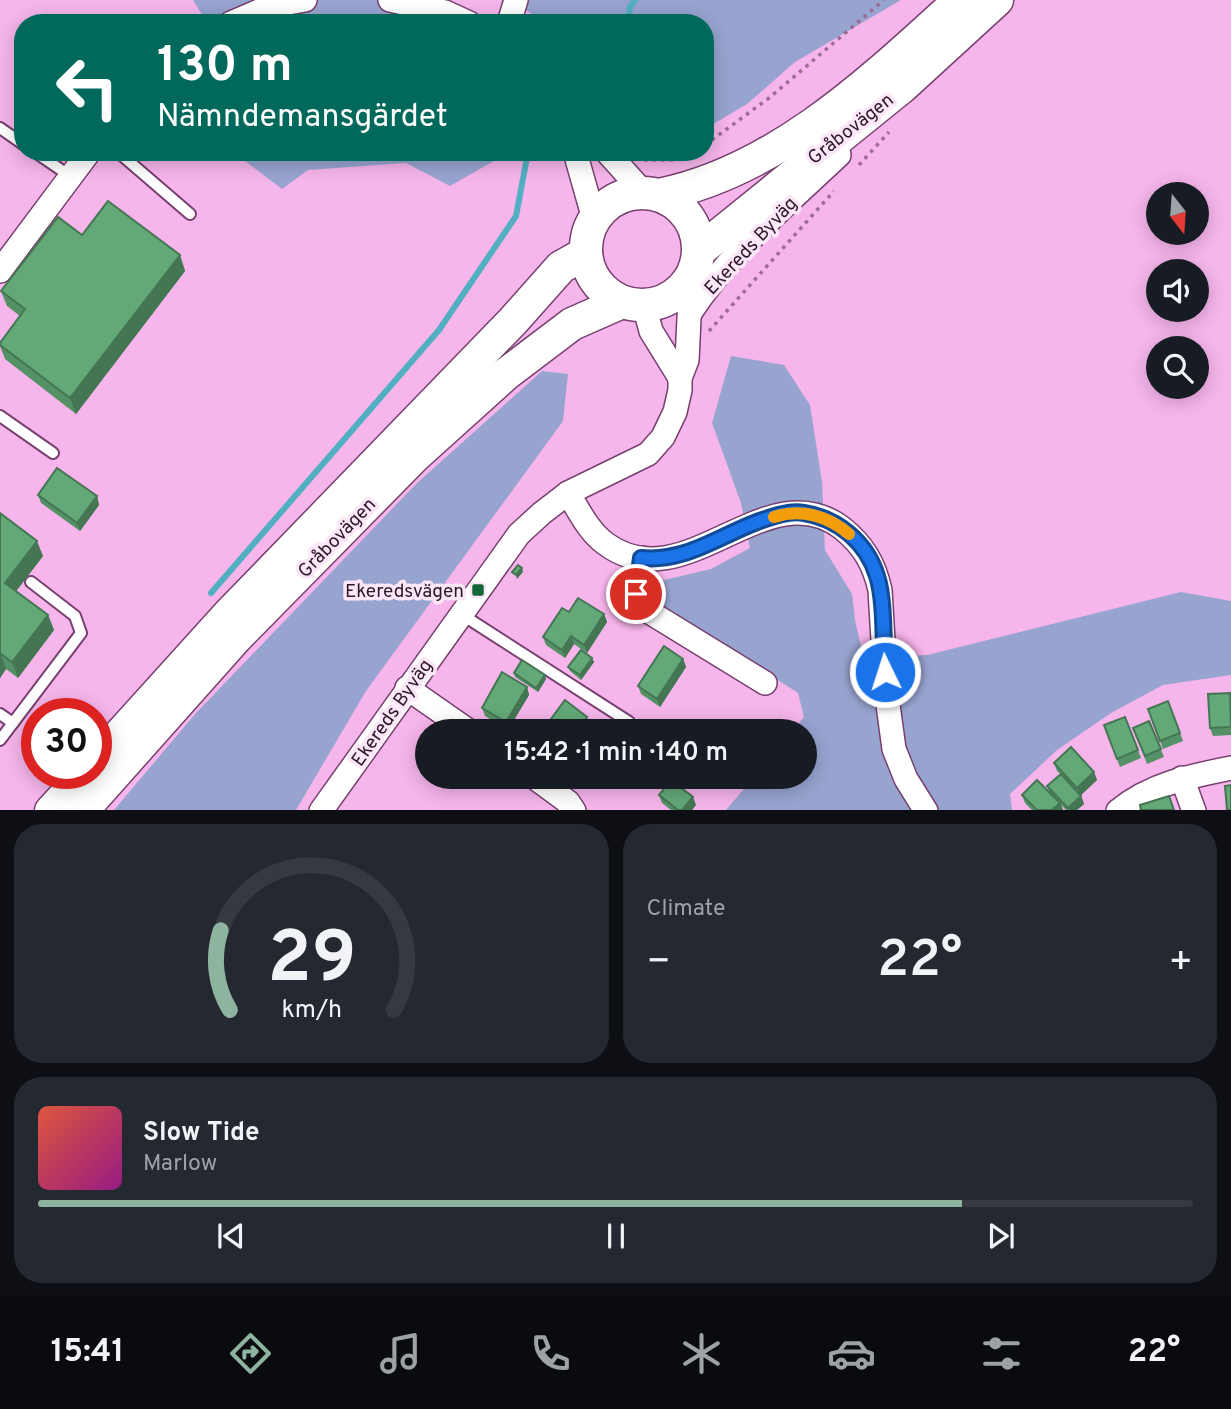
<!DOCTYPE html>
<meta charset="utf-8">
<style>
:root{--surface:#171b24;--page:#242831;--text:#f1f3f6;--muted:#9ea1a6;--line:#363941;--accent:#8eb4a0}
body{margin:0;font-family:Overpass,sans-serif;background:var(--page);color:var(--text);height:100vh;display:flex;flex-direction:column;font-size:26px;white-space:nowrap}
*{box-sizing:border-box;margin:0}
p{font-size:23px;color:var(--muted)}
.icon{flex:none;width:38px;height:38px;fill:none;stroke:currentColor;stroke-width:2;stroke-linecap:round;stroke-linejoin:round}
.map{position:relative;height:810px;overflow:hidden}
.details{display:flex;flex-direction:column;gap:14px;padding:14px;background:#0d0f14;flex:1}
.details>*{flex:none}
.guide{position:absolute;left:14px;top:14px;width:700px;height:147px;border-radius:28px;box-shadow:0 4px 18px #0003;background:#00695c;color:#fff;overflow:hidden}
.needle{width:46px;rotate:163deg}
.controls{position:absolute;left:1146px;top:182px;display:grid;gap:14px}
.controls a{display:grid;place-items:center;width:63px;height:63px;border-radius:50%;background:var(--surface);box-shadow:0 4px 18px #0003;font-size:35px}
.speed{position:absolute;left:21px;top:698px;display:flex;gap:14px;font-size:35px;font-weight:700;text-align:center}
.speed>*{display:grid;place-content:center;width:91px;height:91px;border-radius:50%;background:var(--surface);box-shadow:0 4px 18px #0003;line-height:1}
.speed .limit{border:10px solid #d22;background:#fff;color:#111}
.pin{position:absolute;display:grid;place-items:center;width:60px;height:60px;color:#fff;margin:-30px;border:4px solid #fff;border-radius:50%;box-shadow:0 2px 7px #0007}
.me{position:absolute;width:77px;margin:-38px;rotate:356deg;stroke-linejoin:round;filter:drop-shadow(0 0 5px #0008)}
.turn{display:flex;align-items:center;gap:24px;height:147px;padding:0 28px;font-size:32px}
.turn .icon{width:91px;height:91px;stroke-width:2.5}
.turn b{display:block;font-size:49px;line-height:60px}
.big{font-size:52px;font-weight:600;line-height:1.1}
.details .tile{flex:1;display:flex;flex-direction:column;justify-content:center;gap:10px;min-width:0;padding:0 24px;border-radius:28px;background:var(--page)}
.details .dial{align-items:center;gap:0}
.dial svg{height:182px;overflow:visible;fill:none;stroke:var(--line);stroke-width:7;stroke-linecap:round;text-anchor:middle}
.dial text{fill:var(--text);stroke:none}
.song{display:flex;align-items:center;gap:21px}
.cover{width:84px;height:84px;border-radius:10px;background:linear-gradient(135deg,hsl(10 70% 55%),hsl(310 70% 35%))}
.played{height:7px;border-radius:4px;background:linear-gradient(90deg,var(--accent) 80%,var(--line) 80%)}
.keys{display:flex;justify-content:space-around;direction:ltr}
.heat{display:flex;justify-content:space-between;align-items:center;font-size:38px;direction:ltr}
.details .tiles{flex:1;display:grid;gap:14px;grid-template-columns:1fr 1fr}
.tile:last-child{grid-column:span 2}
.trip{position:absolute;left:415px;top:719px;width:402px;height:70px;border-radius:35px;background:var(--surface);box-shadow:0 4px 18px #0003;font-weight:600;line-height:70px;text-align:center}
.menu{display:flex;height:112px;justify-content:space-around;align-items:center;background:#090b0e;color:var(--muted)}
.menu .icon{width:49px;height:49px}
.menu .active{color:var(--accent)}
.menu b{font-size:32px;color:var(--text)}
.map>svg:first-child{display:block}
</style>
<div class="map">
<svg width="1231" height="811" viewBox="0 0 1231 811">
<rect width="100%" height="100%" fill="#f6b5eb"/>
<g fill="#98a4d0">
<path d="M193,0h237l-6,23h-217z"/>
<path d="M509,0h392l-106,62 -48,42 -42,25v-106h-169l-4,-9z"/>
<path d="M233,152h266l-5,9 -44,25 -44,-23 -98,7 -26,19z"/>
<path d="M731,356l53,9 26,40 12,77 3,68 27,44 3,26 9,39 63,-4 254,-63 50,9v74l-68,10 -52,28 -54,37 -47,44 2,16h-286l28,-33h51v-45l-13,-1 12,-14 -6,-24 -146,-93 -5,-16 64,-15 39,-21 -9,-45 -29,-80z"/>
<path d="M542,371l26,3 -5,47 -197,270 -70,119h-182l82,-97 220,-229z"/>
</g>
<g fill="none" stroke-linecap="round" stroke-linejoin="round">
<g stroke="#52afc2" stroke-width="6">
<path d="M628,23l2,-16 5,-7"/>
<path d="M211,593l228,-263 77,-114 12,-64"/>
</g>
<defs>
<g id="service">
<path d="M0,128l23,16"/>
<path d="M35,152l35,24"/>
<path d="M118,152l72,62"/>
<path d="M0,416l53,37"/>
<path d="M461,614l168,108"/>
<path d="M0,714l13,9"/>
<path d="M0,740l81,-107 -6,-17 -44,-34"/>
</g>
<g id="minor">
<path d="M390,0l55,12 24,11"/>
<path d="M231,23l40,-17 34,-6"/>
<path d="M509,23l7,-23"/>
<path d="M575,152l19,67"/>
<path d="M607,152l36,40"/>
<path d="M0,271l89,-119"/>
<path d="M644,305l7,26 29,47"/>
<path d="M690,313c40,-61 96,-108 149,-158"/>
<path d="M568,493c11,18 21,39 38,51 79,58 160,-74 236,-16 21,17 32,35 38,62l6,100 8,59 12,30 20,32"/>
<path d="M641,558l-5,37 2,10 127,78"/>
<path d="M407,688l63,44"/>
<path d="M534,777l34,25 6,9"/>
<path d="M1182,778l12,33"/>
<path d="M321,811l198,-277 23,-21 26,-20 80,-39 15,-17 12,-25 5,-22v-12l7,-18 4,-83"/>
<path d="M1118,811c32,-27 73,-35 113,-43"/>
</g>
<g id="secondary">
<circle cx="642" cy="249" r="56"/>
<path d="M659,195c119,-24 214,-116 301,-195"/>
<path d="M699,251l203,-164 95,-87"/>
<path d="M96,761l132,-146 285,-294 48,-54 25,-14"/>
<path d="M51,811l34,-37"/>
<path d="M82,811l152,-171 181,-184 91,-82 66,-50 50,-22"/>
</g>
</defs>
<use href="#service" stroke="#77406f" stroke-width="14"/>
<use href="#minor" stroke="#77406f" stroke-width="26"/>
<use href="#secondary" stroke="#77406f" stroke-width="35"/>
<g stroke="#9b6d93" stroke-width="3.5" stroke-dasharray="3.5 5" stroke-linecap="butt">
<path d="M705,145l64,-47 115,-98"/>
<path d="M644,160h33l15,-8"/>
<path d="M859,165l30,-33"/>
<path d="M709,331l125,-140"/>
</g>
<use href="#service" stroke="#fff" stroke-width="10"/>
<use href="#minor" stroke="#fff" stroke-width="23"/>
<use href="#secondary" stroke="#fff" stroke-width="32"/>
</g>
<g fill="#559167">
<path d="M82,235l98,20 5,16 -109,143 -71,-55 -5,-13v-3l20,-27 -13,-10 -6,-15z"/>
<path d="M38,495l59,1 2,9 -19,26 -39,-28z"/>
<path d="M0,513l43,43 -27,35 32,24 6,15 -36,48 -12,-9 -6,9z"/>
<path d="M569,612l35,2 3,8 -20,31 -13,-9 -9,14 -19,-13 -3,-8z"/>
<path d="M592,658l2,4 -13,18 -11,-9 -2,-4z"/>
<path d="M683,659l3,8 -26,40 -19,-13 -3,-8z"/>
<path d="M514,673l32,6 -8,13 -23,-15z"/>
<path d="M527,687l2,8 -21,35 -23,-14 -3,-8z"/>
<path d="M1231,694v41l-18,1 -3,-8z"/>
<path d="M1168,701l15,40 -20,8 -15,-40z"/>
<path d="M1125,717l16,41 -21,9 -16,-42z"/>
<path d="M1149,721l15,36 -17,7 -14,-36z"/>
<path d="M1054,763l40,9 3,8 -16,15 3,9 -7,6h-11l-5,-5 2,5h-31l-7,-7 -3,-8 28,-2 -3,-7 13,-12 -3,-3z"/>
<path d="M659,795l37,10 -4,5h-21l-9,-7z"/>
</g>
<g fill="#457654">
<path d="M180,255l5,16 -109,143 -6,-16z"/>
<path d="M97,496l2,9 -19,26 -3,-8z"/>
<path d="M37,541l6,15 -32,42 -6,-15z"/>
<path d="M522,568l1,4 -6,7 -1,-4z"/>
<path d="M604,614l3,8 -20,31 -3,-8z"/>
<path d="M48,615l6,15 -36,48 -6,-16z"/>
<path d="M571,636l3,8 -9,14 -3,-8z"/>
<path d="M1,654l5,15 -6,9v-23z"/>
<path d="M592,658l2,4 -13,18 -1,-5z"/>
<path d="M683,659l3,8 -26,40 -3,-8z"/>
<path d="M545,675l1,4 -8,13 -2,-4z"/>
<path d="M527,687l2,8 -21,35 -2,-8z"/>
<path d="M587,717l3,8 -4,7h-9z"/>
<path d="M1094,772l3,8 -17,16 -3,-8z"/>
<path d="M1081,796l3,8 -7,6h-8l-1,-2z"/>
<path d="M693,797l3,8 -4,5h-10z"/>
<path d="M1060,803l3,7h-11z"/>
</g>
<g fill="#63a978" stroke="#457654" stroke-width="2">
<path d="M108,201l72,54 -110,143 -70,-53v-2l25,-34 -24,-18 57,-74 24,18z"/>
<path d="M57,468l40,28 -20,27 -39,-28z"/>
<path d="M0,513l37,28 -32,42 43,32 -36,47 -11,-8 -1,1z"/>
<path d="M518,565l4,3 -6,7 -4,-3z"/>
<path d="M578,598l26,16 -20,31 -13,-9 -9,14 -19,-13 19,-29 7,4z"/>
<path d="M664,646l19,13 -26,40 -19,-13z"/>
<path d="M581,650l11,8 -12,17 -12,-8z"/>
<path d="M522,660l23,15 -9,13 -22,-15z"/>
<path d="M502,672l25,15 -21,35 -24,-14z"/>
<path d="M1230,693l1,34 -21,1 -2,-34z"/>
<path d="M565,700l22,17 -10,15h-26l-6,-5z"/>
<path d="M1168,701l12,32 -20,8 -12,-32z"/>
<path d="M1125,717l13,33 -21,9 -13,-34z"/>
<path d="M727,721l13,11h-21z"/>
<path d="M1149,721l12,28 -16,7 -12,-28z"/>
<path d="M631,722l17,10h-22z"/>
<path d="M1071,747l23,25 -17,16 -23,-25z"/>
<path d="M1061,774l20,22 -13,12 -21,-22z"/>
<path d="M671,780l22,17 -11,13h-4l-19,-15z"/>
<path d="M1037,780l23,23 -8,7h-15l-15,-15z"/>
<path d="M1231,785v25h-4l-2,-24z"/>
<path d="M1169,796l5,14h-33l-1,-5z"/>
</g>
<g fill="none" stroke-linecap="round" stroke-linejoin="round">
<defs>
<path id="route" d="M636,594l5,-36c45,4 76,-21 116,-36 14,-5 32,-12 47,-9 34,5 63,30 73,63 8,24 6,69 8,96"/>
</defs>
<use href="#route" stroke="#114b97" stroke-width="18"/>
<use href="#route" stroke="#1a73e8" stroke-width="12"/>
<path stroke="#f59e0b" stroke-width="12" d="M774,517c27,-9 54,-1 75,17"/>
</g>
<rect fill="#146637" stroke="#fce7f8" stroke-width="2.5" x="471" y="583" width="14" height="14" rx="3.5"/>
<g text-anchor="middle" stroke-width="7" stroke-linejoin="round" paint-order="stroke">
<g font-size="19" fill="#2f182c" stroke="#fce7f8">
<text transform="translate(850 128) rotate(-38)" y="7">Gråbovägen</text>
<text transform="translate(750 245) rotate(-47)" y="7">Ekereds Byväg</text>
<text transform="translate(336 537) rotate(-46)" y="7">Gråbovägen</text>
<text transform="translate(391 712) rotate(-55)" y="7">Ekereds Byväg</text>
</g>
<g font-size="19" fill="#2f182c" stroke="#fce7f8" text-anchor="end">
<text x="464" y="597">Ekeredsvägen</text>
</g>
</g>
</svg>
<div class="controls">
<a><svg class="needle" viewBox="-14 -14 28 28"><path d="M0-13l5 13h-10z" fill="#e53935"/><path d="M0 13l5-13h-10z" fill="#9ea1a6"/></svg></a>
<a><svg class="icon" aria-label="sound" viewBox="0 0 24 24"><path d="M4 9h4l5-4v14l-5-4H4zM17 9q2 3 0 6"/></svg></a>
<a><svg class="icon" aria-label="search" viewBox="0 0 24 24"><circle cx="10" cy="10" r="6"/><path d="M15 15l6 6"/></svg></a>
</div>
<div class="speed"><div class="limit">30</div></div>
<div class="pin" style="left:636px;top:594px;background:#d93025"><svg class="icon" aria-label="arrive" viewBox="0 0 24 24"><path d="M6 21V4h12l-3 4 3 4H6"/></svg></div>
<svg class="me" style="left:885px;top:672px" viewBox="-20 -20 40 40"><circle r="17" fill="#1a73e8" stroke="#fff" stroke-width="3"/><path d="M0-11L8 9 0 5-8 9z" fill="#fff"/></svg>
<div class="trip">15:42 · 1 min · 140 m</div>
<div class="guide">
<div class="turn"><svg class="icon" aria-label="left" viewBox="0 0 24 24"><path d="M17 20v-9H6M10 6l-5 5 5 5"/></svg><div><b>130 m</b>Nämndemansgärdet</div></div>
</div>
</div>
<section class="details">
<div class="tiles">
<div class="tile dial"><svg viewBox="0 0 100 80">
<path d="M14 69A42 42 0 1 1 86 69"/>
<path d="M14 69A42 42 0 0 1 10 34" stroke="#8eb4a0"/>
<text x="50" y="56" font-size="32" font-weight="700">29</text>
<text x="50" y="72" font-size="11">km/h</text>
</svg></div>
<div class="tile"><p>Climate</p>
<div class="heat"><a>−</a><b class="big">22°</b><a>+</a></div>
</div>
<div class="tile">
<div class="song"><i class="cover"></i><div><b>Slow Tide</b><p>Marlow</p></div></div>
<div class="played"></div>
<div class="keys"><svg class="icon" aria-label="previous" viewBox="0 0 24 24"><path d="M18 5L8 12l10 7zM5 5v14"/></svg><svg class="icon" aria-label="pause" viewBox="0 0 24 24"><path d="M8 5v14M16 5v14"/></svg><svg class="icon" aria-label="next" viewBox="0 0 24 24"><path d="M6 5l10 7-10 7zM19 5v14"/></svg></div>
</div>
</div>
</section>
<nav class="menu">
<b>15:41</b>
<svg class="icon active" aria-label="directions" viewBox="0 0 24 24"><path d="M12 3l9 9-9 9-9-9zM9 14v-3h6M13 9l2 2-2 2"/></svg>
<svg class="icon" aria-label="music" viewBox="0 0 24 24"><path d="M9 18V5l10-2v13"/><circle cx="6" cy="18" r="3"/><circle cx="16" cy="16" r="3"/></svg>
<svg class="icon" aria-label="phone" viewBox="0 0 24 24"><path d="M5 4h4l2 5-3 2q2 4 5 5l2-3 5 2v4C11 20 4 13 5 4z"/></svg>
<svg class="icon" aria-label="climate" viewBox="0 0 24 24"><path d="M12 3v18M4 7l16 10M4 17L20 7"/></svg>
<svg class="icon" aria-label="car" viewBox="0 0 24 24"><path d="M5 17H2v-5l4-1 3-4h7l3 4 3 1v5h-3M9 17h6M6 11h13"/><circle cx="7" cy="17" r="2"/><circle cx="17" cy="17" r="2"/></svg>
<svg class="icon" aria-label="filters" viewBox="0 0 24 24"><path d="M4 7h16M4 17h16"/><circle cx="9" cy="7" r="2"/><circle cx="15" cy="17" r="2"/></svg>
<b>22°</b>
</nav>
